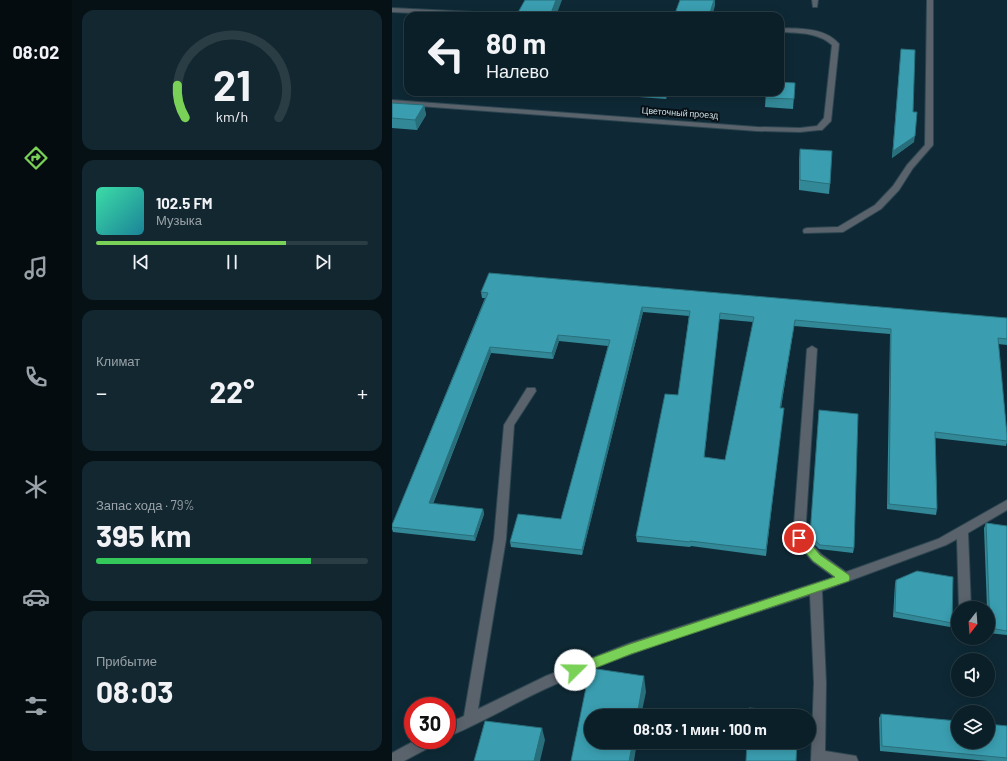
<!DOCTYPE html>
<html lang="ru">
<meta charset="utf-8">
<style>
:root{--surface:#0a1f28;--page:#132730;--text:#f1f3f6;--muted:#99a2a8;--line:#2a3d45;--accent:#7ad157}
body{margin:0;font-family:Barlow,sans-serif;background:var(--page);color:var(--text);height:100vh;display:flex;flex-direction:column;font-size:15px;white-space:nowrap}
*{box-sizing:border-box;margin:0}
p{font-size:13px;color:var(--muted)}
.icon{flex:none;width:22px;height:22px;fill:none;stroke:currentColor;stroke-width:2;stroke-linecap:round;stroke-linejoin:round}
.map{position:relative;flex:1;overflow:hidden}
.panel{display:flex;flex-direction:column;gap:10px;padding:10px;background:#061116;width:320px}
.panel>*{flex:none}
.guide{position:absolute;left:12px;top:12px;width:380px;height:84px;border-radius:12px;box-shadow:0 2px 10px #0003,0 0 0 1px var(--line);background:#0a1f28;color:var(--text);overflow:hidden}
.needle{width:26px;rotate:197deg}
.controls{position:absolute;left:559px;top:601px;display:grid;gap:8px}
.controls a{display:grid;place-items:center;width:44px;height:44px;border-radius:50%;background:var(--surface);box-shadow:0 2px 10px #0003,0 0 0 1px var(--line);font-size:20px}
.speed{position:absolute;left:12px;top:697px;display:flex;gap:8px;font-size:20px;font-weight:700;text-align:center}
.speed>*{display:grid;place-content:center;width:52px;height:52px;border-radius:50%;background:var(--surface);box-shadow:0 2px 10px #0003,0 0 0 1px var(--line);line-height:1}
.speed .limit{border:6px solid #d22;background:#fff;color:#111}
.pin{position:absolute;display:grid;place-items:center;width:34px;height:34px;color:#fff;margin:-17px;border:2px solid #fff;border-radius:50%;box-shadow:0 1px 4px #0007}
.me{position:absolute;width:44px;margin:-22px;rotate:68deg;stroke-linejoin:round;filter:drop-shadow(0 0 3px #0008)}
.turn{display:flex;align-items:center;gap:14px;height:84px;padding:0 16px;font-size:18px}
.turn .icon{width:52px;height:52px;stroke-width:2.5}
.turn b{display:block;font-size:28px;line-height:34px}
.big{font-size:30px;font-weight:700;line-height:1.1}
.panel .widget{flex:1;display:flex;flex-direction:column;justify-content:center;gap:6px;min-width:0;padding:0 14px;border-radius:12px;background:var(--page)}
.panel .dial{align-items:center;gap:0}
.dial svg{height:104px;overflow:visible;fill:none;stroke:var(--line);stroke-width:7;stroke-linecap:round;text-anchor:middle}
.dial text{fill:var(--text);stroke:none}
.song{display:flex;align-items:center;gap:12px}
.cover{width:48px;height:48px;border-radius:6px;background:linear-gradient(135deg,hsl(160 70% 55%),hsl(190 70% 35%))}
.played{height:4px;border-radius:2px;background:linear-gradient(90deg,var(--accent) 70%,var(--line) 70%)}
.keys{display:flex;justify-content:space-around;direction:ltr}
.heat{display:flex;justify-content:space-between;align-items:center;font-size:22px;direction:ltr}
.charge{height:6px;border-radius:3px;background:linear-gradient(90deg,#34c759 79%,var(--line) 0)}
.trip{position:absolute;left:192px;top:709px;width:232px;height:40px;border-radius:20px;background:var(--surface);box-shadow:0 2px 10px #0003,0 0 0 1px var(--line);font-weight:700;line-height:40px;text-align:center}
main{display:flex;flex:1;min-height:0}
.tab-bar{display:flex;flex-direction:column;width:72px;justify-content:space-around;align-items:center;background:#040c10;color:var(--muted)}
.tab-bar .icon{width:28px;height:28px}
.tab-bar .active{color:var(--accent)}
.tab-bar b{font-size:18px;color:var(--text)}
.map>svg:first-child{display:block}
</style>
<main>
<nav class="tab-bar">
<b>08:02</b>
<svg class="icon active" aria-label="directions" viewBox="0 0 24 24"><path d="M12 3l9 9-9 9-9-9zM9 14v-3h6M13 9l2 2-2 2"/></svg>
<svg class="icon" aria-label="music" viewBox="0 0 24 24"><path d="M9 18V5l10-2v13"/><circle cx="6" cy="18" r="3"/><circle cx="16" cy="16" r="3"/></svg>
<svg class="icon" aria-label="phone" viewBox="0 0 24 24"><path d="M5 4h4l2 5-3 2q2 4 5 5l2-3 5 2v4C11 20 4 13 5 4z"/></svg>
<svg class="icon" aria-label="climate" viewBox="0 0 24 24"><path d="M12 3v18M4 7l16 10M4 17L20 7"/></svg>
<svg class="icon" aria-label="car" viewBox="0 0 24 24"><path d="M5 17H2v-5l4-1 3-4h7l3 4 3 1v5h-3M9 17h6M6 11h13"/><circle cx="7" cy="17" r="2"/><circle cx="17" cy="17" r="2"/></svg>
<svg class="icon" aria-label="filters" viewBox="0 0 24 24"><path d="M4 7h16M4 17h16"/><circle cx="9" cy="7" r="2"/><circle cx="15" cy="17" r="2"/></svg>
</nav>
<section class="panel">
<div class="widget dial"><svg viewBox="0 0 100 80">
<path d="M14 69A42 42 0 1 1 86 69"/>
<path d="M14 69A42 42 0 0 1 8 44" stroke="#7ad157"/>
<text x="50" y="56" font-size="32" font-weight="700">21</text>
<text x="50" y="72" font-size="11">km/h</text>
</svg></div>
<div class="widget">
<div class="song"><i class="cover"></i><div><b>102.5 FM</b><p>Музыка</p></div></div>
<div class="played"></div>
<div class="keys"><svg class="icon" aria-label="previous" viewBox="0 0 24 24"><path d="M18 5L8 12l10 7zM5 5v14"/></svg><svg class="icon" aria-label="pause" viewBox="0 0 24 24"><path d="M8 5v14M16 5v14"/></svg><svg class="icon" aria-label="next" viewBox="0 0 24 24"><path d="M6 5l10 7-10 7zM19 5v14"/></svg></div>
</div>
<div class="widget"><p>Климат</p>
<div class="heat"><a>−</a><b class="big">22°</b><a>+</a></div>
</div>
<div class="widget"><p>Запас хода · 79%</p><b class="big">395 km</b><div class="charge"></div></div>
<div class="widget"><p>Прибытие</p><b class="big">08:03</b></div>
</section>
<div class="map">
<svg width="615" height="761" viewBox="0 0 615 761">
<rect width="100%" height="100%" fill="#0e2935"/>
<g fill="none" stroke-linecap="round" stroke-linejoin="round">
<defs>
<g id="minor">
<path d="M420,0h6l-1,7h-4z"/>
<path d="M535,0h6v145l-20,23 -14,22 -18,19 -38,23 -39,1 -1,-2 1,-2 3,-1 31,-1 37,-22 18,-19 14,-21 18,-20z"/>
<path d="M0,8l124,6 3,2h-44l-83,-4z"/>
<path d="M388,28c20,1 45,-1 59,16l-8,77 -9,9h-3l-19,2 -43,-1 -365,-27v-4l365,27 43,1 17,-2 7,-8 8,-73c-14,-13 -34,-12 -52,-13z"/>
<path d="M420,346l5,3 -12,188 16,17 25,18 92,-33 69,-39v10l-39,23 3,75h-12l-2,-69 -11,6 -124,46 4,92 -1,68 31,5 2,5h-47l3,-78 -4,-88c-85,28 -172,53 -254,89 -37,16 -72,38 -109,53v-13l17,-8 30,-177 10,-114 23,-37h8l1,3 -22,34 -8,114 -28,170 68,-33 84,-33 204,-66 -21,-15 -20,-24 14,-189z"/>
<path d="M24,740h20l-2,5 -30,16h-12v-8z"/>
</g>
</defs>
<use href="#minor" stroke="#2d4651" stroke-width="2"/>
<use href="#minor" fill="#5a636c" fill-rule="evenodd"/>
</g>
<g fill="#328897" fill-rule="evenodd">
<path d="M509,49l12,63 1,30 -22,16z"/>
<path d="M403,83l-2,26 -28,-2 1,-15z"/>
<path d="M158,92h28l-3,5 -25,-2z"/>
<path d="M246,92h30l-2,7 -27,-2z"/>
<path d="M0,103l32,2 2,10 -9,15 -25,-2z"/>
<path d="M408,149l30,35 -1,10 -30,-4v-31z"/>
<path d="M89,292l526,26v27l-9,-1 9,91v7l-1,4 -71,-8 2,71 -1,6 -49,-6 3,-175 -96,-8 -13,82 2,5 -17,143 -75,-10 -1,1 -53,-5 -1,-6 42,-141 11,-79 -46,-4 -61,243 -71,-8 -1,-5 51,-23 47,-173 -49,-5 -6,18 -62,-6 -58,151 50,5 1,5 -9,27 -82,-9 -1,-3v-4l93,-227h-3zM327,319l34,3 -28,138 -21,-3z"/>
<path d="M427,410l35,138 -1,5 -34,-4 -9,-9z"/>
<path d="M594,523l21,3v109l-19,-2v-25h-1l-3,-80z"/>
<path d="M504,580l56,43 -2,4 -57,-10 2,-33z"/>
<path d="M489,714l126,12v35h-19l-108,-10 -1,-33z"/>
</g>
<g fill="#296f7b">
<path d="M164,0h6l-6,16h-6z"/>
<path d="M322,0h1v6l-3,10h-3z"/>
<path d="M183,92h3l-3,5z"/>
<path d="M273,92h3l-2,7z"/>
<path d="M32,105l2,10 -9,15 -2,-10z"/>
<path d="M523,136l-1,6 -22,16 1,-7z"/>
<path d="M250,307l1,5 -61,243v-5z"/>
<path d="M328,313l-1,6 -15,143v-5z"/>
<path d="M403,320l-1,6 -14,87v-5z"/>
<path d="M166,335l1,6 -6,18 -1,-6z"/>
<path d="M98,347l1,6 -60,155 -2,-5z"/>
<path d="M91,509l1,5 -9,27 -1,-5z"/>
<path d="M252,676l2,16 -5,24h-4z"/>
<path d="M150,728l3,12 -5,21h-6z"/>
<path d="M241,742h4l-3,19h-5z"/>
</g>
<g fill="#3a9eb0" stroke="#296f7b" fill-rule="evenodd">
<path d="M133,0h31l-6,16h1h-35z"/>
<path d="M288,0h34l-5,16h-35z"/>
<path d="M509,49l14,1 -2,62h4l-2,24 -22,15z"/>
<path d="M388,82l15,1 -1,16 -28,-1v-6h14z"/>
<path d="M0,103l32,2 -9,15 -23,-2z"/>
<path d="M408,149l32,2 -2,33 -30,-4z"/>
<path d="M97,273l518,45v21l-9,-1 9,97v6l-72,-9 2,77 -48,-5 2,-175 -96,-9 -15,88h4l-18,142 -76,-9v1l-54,-6 29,-142 13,1 12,-84 -48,-4 -60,243 -72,-8 8,-28 43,5 49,-179 -52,-5 -6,18 -62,-6 -61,156 54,6 -9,27 -82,-9v-2l96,-232 -7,-1zM328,313l34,4 -29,143 -21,-3z"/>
<path d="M427,410l39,4 -4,134 -34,-3 -10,-10z"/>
<path d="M594,523l21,3v105l-17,-3z"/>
<path d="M525,571l36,6 -1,46 -57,-11 1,-32z"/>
<path d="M198,668l54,8 -7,40h-46v26h42l-4,19h-58z"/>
<path d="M357,708l49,4v4h-49z"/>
<path d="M489,714l77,7v21h30v-18l19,2v32l-125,-12z"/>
<path d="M93,721l57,7 -8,33h-60z"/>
<path d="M355,742h50l-1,19h-50z"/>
</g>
<path fill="#7ad157" stroke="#4f8839" d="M407,534l4,1 17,20 29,20 1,3 -1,3 -218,73 -56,22 -4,-2 -1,-4 1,-4 59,-22 205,-67 -22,-16 -17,-20 -2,-3 2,-3z"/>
<g text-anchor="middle" stroke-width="4" stroke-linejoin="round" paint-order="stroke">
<g font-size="9" fill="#cfdee6" stroke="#061016">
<text transform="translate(288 113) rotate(4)" y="3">Цветочный проезд</text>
</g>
</g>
</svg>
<div class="controls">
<a><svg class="needle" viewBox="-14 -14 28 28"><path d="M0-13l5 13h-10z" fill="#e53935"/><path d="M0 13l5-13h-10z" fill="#99a2a8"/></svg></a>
<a><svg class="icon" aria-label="sound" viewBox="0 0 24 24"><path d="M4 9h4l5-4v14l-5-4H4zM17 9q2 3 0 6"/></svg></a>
<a><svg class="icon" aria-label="layers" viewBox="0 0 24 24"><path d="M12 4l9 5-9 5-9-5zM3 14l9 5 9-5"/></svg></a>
</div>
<div class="speed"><div class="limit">30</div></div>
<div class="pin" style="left:407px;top:538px;background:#d93025"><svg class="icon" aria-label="arrive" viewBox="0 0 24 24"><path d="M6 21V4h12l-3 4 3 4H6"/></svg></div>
<svg class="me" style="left:183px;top:670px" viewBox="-20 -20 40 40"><circle r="19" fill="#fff"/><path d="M0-13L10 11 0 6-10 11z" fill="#7ad157"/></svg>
<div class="trip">08:03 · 1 мин · 100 m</div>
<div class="guide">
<div class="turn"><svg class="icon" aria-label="left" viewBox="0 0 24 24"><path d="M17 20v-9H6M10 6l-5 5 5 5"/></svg><div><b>80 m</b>Налево</div></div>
</div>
</div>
</main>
